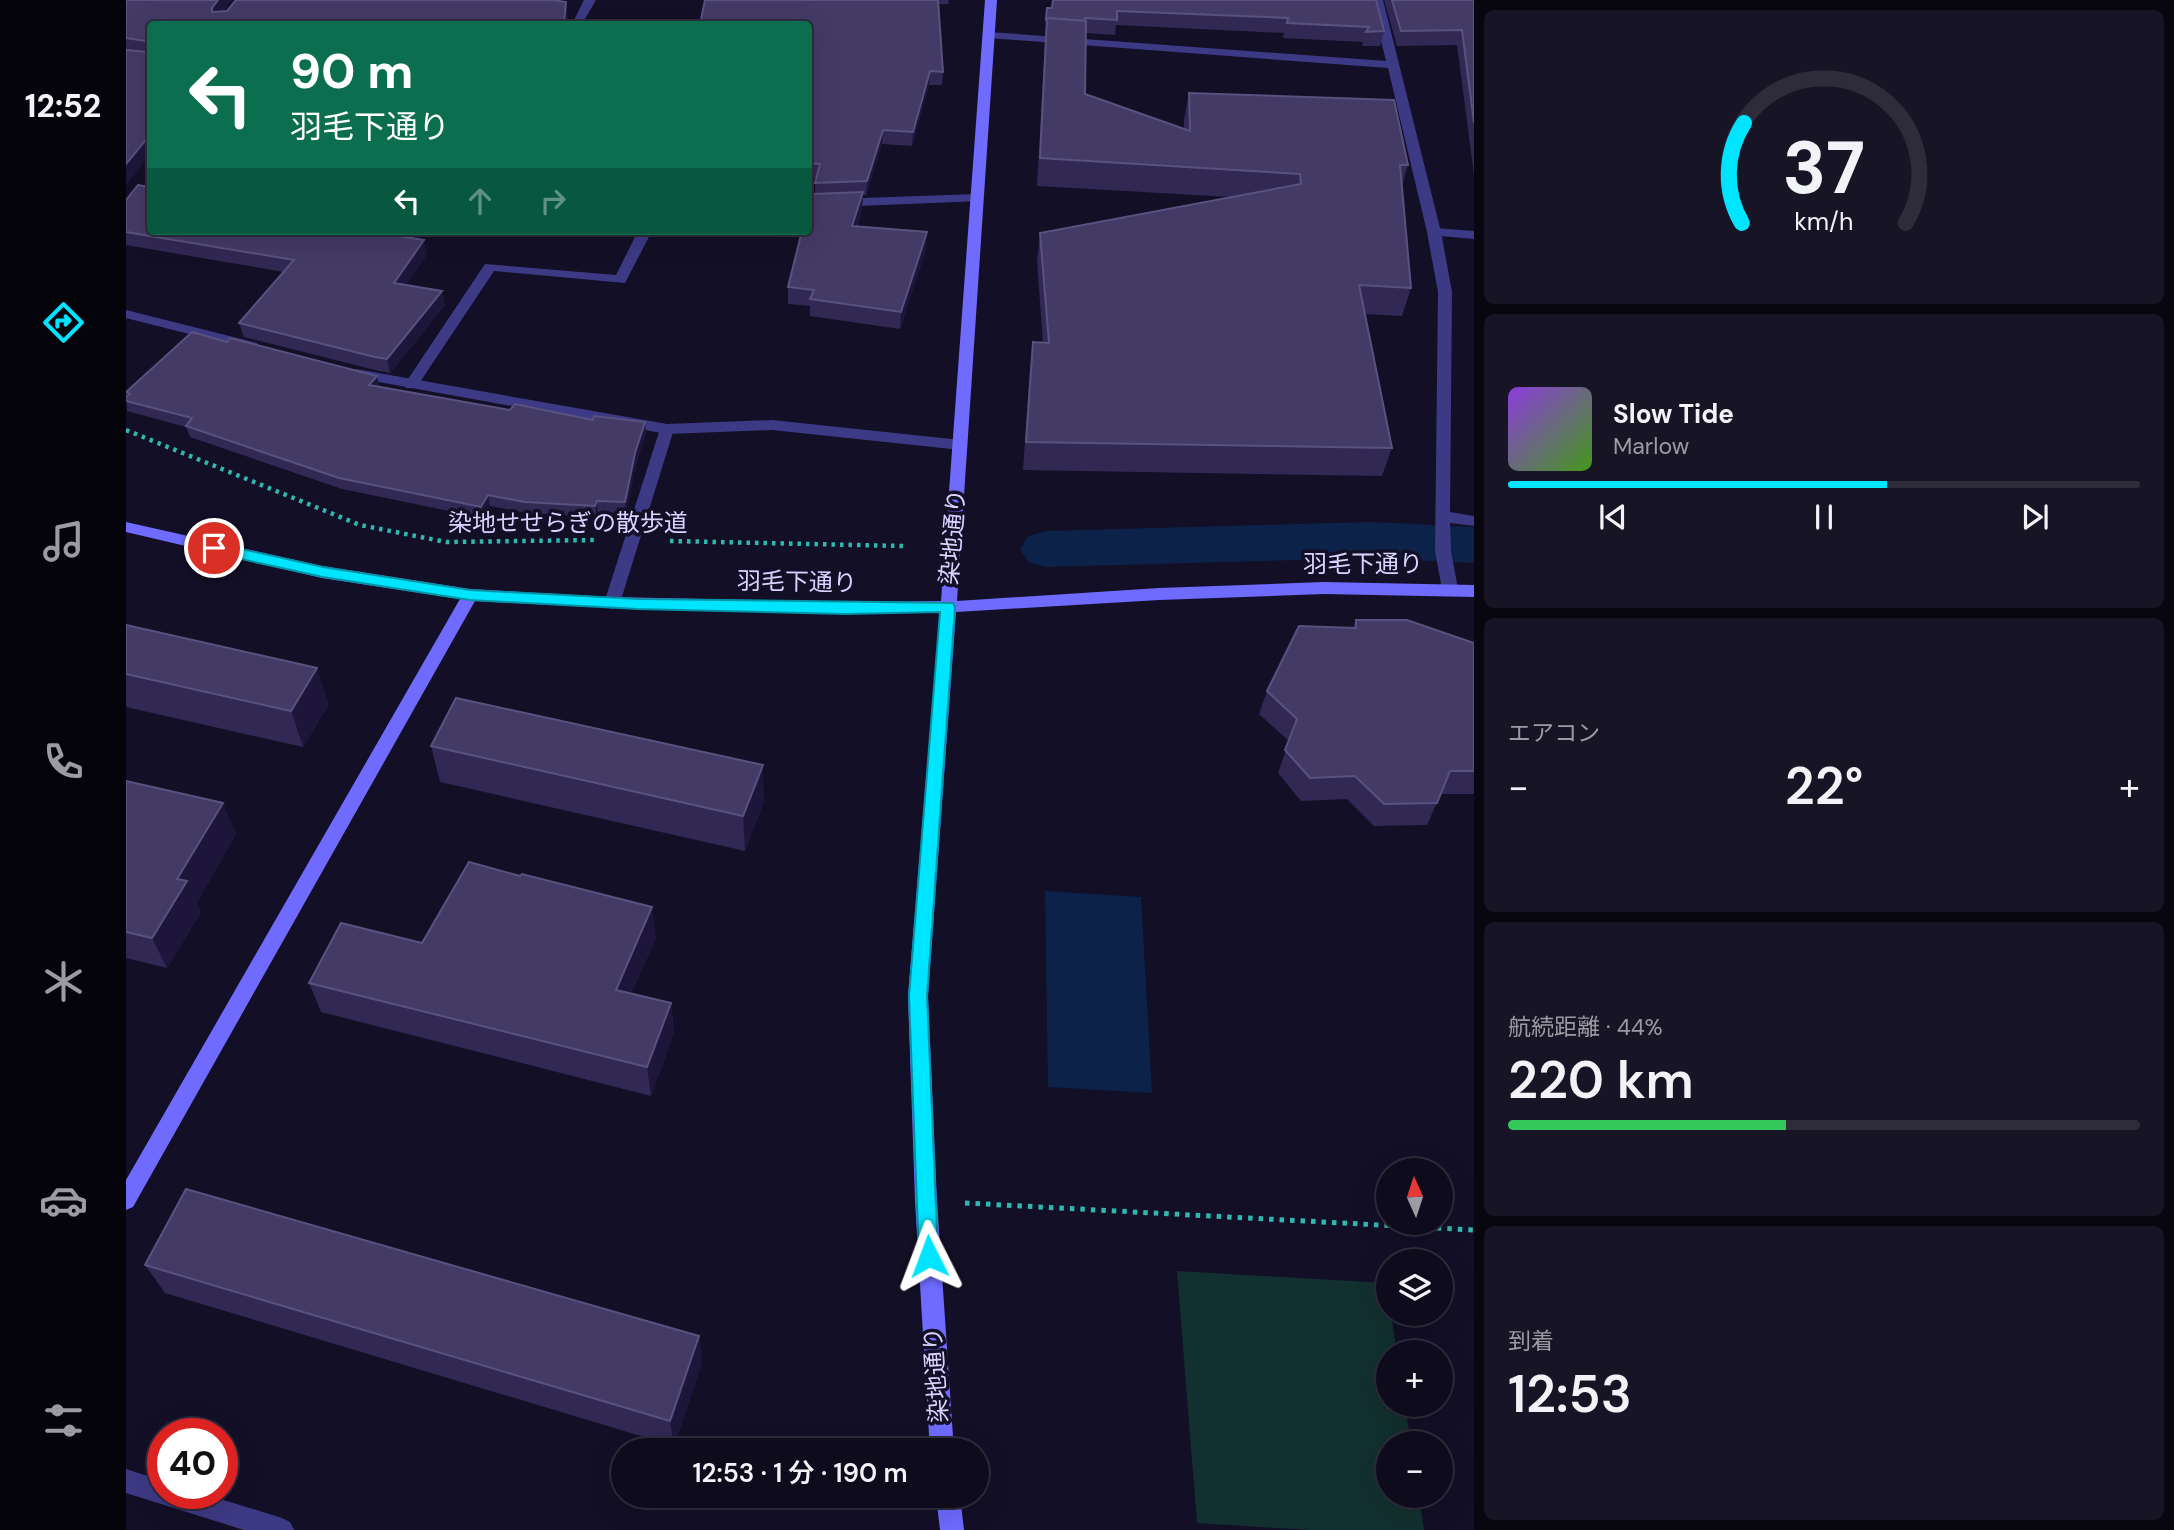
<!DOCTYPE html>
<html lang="ja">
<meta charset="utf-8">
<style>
:root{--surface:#0e0b1c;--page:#171425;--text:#f1f3f6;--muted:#9b9ba3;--line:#2e2b3b;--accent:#00e5ff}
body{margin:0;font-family:"DM Sans","Noto Sans JP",sans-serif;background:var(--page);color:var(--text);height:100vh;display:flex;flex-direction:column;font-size:26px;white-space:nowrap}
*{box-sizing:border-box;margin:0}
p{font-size:23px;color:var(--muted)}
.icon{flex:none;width:38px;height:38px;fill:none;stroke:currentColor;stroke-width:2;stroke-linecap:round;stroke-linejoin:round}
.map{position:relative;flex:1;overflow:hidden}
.sheet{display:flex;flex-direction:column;gap:10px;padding:10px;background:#08060f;width:700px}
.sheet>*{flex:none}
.hud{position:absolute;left:21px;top:21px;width:665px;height:214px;border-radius:7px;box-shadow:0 7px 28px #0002,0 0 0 2px var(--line);background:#0b6e4f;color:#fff;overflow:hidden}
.needle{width:46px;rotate:357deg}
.buttons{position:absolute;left:1250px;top:1158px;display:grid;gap:14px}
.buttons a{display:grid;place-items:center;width:77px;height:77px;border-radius:50%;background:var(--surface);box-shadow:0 7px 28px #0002,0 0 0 2px var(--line);font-size:35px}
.speed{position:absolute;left:21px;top:1418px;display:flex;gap:14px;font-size:35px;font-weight:700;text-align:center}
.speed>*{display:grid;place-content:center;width:91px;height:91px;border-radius:50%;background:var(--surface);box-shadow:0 7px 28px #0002,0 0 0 2px var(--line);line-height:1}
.speed .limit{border:10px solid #d22;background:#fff;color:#111}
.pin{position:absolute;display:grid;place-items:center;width:60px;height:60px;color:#fff;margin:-30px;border:4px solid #fff;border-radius:50%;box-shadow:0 2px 7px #0007}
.me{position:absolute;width:77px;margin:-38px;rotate:357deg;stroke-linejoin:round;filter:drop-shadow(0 0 5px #0008)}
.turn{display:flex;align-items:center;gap:24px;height:147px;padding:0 28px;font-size:32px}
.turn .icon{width:91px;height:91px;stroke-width:2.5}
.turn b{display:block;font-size:49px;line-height:60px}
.lanes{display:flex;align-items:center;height:66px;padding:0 28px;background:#0003;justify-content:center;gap:35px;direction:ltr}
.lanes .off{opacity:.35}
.big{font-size:52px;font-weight:600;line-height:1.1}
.sheet .widget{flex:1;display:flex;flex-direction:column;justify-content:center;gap:10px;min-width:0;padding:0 24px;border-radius:10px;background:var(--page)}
.sheet .dial{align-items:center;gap:0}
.dial svg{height:182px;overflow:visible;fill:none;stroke:var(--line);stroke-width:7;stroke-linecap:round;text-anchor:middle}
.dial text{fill:var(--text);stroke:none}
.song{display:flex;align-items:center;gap:21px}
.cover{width:84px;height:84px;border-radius:10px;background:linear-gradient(135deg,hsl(270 70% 55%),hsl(100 70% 35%))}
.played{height:7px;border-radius:4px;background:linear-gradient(90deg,var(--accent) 60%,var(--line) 60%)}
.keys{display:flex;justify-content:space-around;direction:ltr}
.heat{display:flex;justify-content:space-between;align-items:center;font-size:38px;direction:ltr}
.charge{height:10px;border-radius:5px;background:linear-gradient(90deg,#34c759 44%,var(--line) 0)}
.trip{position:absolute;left:485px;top:1438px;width:378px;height:70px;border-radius:35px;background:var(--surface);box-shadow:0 7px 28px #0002,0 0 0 2px var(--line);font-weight:600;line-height:70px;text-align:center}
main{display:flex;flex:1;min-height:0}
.tab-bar{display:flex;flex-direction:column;width:126px;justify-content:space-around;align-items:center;background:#06040b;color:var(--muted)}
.tab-bar .icon{width:49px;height:49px}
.tab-bar .selected{color:var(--accent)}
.tab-bar b{font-size:32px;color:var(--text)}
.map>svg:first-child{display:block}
</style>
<main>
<nav class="tab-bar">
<b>12:52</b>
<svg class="icon selected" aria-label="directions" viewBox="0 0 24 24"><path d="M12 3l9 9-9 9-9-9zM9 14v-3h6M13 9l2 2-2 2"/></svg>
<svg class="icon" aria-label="music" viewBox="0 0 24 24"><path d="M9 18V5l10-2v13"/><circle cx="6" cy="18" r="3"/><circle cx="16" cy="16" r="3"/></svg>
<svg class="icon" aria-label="phone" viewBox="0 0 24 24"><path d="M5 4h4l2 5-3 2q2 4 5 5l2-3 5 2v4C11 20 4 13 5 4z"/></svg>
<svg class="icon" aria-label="climate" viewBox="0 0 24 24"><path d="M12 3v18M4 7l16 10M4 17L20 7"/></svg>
<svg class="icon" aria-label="car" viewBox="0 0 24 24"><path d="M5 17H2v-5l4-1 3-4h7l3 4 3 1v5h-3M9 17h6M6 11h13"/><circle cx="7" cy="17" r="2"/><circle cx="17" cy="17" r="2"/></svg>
<svg class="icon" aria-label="filters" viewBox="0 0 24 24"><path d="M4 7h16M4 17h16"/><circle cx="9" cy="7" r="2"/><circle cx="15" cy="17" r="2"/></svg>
</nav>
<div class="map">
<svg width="1348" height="1530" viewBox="0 0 1348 1530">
<rect width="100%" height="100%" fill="#130f26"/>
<path fill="#12302f" d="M1051,1271l209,12 2,31h3l6,39h-9v52h17l6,39h-23v52h31l5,34h-114l-113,-7z"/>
<path fill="#0c2248" d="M919,891l96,6 11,196 -104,-6z"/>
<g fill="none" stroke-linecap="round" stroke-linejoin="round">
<path fill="#0c2248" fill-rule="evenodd" d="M1247,522l101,5v36l-101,-5 -327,9 -18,-5 -8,-13 8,-13 18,-5z"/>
<g stroke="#2fb8b0" stroke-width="4.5" stroke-dasharray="3.5 5" stroke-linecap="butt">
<path d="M0,430l234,95 86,17 149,-2"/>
<path d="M544,541l233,5"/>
</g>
<path stroke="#2fb8b0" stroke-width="5" stroke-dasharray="4.5 6" stroke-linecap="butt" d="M839,1203l509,27"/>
<g fill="#3d3a85" fill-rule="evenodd">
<path d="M458,0h12l-14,24h-10z"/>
<path d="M850,194l6,4 -1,3 -173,7v-8z"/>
<path d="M1308,228l40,3v8l-45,-4v-6z"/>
<path d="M512,231h14l-27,52 -131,-12 -78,117h-10l-2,-3 81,-121 131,11z"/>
<path d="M541,424l7,5 -54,174 -8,6 -6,-2 -2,-4 56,-174z"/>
</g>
<g fill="#3d3a85" fill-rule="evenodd">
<path d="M1245,0h12l58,232 11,60 -2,220 24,4v10l-24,-3 1,28 7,38 -8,6 -8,-6 -7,-38 3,-259 -11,-60 -39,-164 -399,-30 -6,-3 6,-3 397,29z"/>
<path d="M0,310l131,33 2,3 -7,4 -126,-32z"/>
<path d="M230,369l311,55 105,-4 189,20 7,5 -7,5 -189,-20 -105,4 -316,-57 -2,-3z"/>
<path d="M0,1469l37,12v12h38l81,25 8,4 4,8h-50l-118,-37z"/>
</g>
<g fill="#6f6bff" fill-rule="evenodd">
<path d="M859,0h12l-40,601 202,-13 165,-6 150,3v12l-150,-3 -165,6 -203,12 -28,384 9,205 17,250h-24l-15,-250 -7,-205 32,-383c-155,1 -310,-3 -465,-12l-342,606 -7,3v-30l334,-581 -138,-21 -196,-46v-10l196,44 148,23 142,8 233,5 96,-1z"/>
<path d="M810,1496h24l4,34h-24z"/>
</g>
</g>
<g fill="#312854">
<path d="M0,0l98,11 344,5 -1,8h-417v131l-24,30z"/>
<path d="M579,0h244l-1,4h-10l5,68 -1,13h-13l-17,61 -30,-2 -16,51h-3l-1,13 -5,18 69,23 -26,80 -90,-13v-10l-22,-2v-17l27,-93v-11l1,-5 -8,-1v-153z"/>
<path d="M1250,0l8,31 -4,15h-18l1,-4 -80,-4 1,-5 -168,-8 -1,10 -29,-2 -1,61 99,35v-9l5,-27 219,72 -6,21 9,102 -9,28 -38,-2 28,134 -10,28 -359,-6 7,-100 3,-28 10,1 -6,-82 3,-28 190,-36 -193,-11 10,-178z"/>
<path d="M1258,0h90v175l-17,-130 -60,1z"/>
<path d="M0,200l301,54 -21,31 39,20 -55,68 -11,-2 -135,-34 -5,-14 45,-51 -158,-27z"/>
<path d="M101,342l150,34 2,11 131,23 136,23 -10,31 -10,49 -28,-1 -1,5 -70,-4 -37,-7 -7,12 -141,-29 -152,-52 -4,-10 -59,-16 -1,-19z"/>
<path d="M1230,620l118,23v151h-33l-14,31 -53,1 -27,-27 -46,2 -23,-28 11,-32 -30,-27 8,-23 86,-63z"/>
<path d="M0,625l203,79 -26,43 -177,-40z"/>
<path d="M305,746l333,55 -19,50 -305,-69z"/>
<path d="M0,781l110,53 -39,68 4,10 -34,56 -41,-10z"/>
<path d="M530,938l-25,55 40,10 3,29 -23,64 -330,-84 -12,-29z"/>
<path d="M19,1265l554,71 3,27 -28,83 -509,-153z"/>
</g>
<g fill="#1d163a">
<path d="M92,0h14l-16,22 -4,-14z"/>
<path d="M440,2l2,14 -1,8h-3z"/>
<path d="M804,71l-1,14 -17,61 1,-14z"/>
<path d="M757,130l-1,14 -16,51 1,-14z"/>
<path d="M24,135v20l-24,30v-21z"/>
<path d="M737,192l-1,16 -11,34 1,-16z"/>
<path d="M801,232l-1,17 -26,80 1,-17z"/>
<path d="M298,240l3,14 -30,44 -3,-15z"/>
<path d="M316,291l3,14 -55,68 -3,-14z"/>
<path d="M251,376l2,11 -10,-2z"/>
<path d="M519,422l1,11 -10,31 -10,49 -1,-11 10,-49z"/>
<path d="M362,495l2,11 -7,12 -2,-11z"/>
<path d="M471,501l1,11 -1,5 -2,-11z"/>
<path d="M191,668l12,36 -26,43 -12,-36z"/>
<path d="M637,765l1,36 -19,50 -2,-35z"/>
<path d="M97,803l13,31 -39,68 4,10 -34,56 -15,-30 25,-59z"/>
<path d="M526,907l4,31 -36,81 -4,-29z"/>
<path d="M545,1003l3,29 -23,64 -4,-29z"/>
<path d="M573,1336l3,27 -28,83 -4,-25z"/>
</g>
<g fill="#433a66" stroke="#5a527e" stroke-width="2">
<path d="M0,0h92l-6,8v4l15,-1 9,-11h316l14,2 -2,22h-414v111l-24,29v-114l21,2 -1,-11 -20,-3z"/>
<path d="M579,0h233l5,72 -13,-1 -17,61 -30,-2 -16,51 -52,2 5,-19 -12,-1v-139h-108z"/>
<path d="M927,0h323l8,31 -18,1 3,-5 -82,-4 1,-5 -171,-7v9l-32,-2v3l-38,-3 -1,1 1,-11h5z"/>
<path d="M1266,0h82v123l-12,-93 -61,1z"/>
<path d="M921,18l39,3 -1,73 105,37 -1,-38 205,7 14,65h-8l11,123 -52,-3 33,163 -366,-6 7,-100 16,1 -9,-110 261,-49 -1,-10 -260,-16z"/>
<path d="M12,185l12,2v44h218l56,9 -30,43 48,8 -55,68 -12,-2 -136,-34 55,-63 -168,-28v-32z"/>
<path d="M737,192l-11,34 75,6 -26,80 -91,-13 4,-9 -26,-3 14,-56h6v-25l4,-12z"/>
<path d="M66,332l35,10 3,-4 147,38 -8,9 141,25 5,-6 78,16 1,-4 51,6 -10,31 -10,49 -28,-1 -2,5 -70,-4 -37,-7 -7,12 -142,-29 -153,-52 6,-8 -66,-17v-4l4,-3 -4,-2z"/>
<path d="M1230,620h51l67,23v128h-24l-13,32 -53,1 -29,-28 -45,2 -25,-28 12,-31 -30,-28 32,-65 57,2z"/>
<path d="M0,625l191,43 -26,43 -165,-37z"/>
<path d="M330,698l307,67 -20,51 -312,-70z"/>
<path d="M0,781l97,22 -46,76 10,2 -35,57 -26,-6z"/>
<path d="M343,862l51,14 2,-2 130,33 -36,83 55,13 -24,64 -338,-84 32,-60 81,20z"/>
<path d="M60,1189l513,147 -29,85 -525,-156z"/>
</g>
<path fill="#00e5ff" stroke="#0095a6" stroke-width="2" d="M88,543l109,24 147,23 168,9 315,4 2,4 -28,389 11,260 -2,7 -7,2 -7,-2 -3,-7 -10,-260 31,-384 -95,2 -207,-5 -168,-9 -147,-23 -114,-25 -2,-4z"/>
<g text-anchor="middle" stroke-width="7" stroke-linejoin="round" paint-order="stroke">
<g font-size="24" fill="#d9d4ff" stroke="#130f26">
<text x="442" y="531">染地せせらぎの散歩道</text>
<text transform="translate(827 537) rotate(-85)" y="8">染地通り</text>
<text x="1237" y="572">羽毛下通り</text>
<text transform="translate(671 582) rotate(1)" y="8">羽毛下通り</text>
<text transform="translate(810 1375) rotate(-94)" y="8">染地通り</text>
</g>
</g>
</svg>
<div class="buttons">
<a><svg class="needle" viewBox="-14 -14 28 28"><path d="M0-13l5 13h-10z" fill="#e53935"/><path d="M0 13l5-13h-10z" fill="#9b9ba3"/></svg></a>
<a><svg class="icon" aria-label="layers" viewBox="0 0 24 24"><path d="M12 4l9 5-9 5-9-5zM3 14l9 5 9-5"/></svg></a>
<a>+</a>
<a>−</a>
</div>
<div class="speed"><div class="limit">40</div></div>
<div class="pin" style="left:88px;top:548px;background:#d93025"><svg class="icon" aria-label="arrive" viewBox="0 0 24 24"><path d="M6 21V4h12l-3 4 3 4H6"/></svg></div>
<svg class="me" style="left:803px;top:1256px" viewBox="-20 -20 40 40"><path d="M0-17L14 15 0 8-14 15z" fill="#00e5ff" stroke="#fff" stroke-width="4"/></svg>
<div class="trip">12:53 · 1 分 · 190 m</div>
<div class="hud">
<div class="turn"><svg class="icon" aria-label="left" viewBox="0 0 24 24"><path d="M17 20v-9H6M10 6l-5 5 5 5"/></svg><div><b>90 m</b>羽毛下通り</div></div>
<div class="lanes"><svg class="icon" aria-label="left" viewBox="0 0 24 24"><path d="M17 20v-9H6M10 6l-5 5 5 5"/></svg><svg class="icon off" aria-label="ahead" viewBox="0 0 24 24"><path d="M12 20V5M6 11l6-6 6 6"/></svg><svg class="icon off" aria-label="right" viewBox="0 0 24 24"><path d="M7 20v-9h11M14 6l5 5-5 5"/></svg></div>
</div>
</div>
<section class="sheet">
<div class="widget dial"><svg viewBox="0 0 100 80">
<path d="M14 69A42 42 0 1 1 86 69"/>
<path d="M14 69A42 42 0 0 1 15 25" stroke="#00e5ff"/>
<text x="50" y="56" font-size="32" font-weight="700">37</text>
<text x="50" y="72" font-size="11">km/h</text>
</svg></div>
<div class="widget">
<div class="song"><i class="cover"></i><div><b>Slow Tide</b><p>Marlow</p></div></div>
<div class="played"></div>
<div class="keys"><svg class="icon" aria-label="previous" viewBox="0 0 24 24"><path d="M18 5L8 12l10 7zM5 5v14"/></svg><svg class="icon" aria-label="pause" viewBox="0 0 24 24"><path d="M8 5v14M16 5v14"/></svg><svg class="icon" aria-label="next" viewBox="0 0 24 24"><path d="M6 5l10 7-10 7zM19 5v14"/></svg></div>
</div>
<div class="widget"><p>エアコン</p>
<div class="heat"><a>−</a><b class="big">22°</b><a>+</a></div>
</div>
<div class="widget"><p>航続距離 · 44%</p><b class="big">220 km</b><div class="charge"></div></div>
<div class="widget"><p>到着</p><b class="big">12:53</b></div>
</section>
</main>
